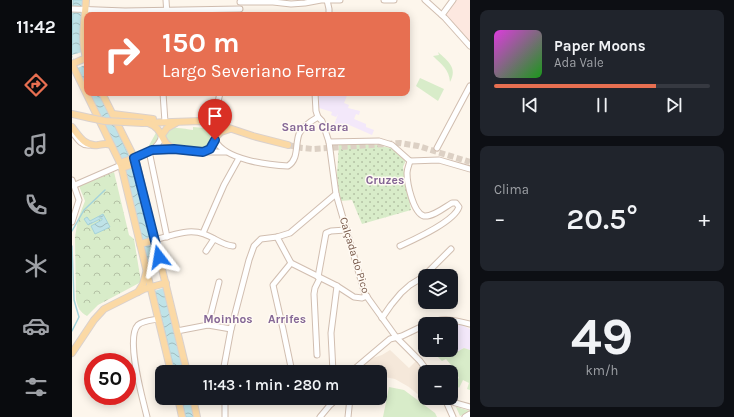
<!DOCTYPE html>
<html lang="pt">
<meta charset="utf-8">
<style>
:root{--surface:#171b24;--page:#20242c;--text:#f1f3f6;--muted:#9ea1a6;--line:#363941;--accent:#e76f51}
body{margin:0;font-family:Karla,sans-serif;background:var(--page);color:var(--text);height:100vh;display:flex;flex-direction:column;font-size:15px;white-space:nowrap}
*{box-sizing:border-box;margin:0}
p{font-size:13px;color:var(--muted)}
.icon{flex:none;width:22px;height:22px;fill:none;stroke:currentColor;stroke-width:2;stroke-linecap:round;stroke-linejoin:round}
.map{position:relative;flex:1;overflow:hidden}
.side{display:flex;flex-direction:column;gap:10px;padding:10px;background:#0d0f14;width:264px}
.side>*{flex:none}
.hud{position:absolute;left:12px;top:12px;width:326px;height:84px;border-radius:8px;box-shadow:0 2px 10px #0003;background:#e76f51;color:#fff;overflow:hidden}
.tools{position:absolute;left:346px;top:269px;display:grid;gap:8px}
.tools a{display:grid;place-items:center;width:40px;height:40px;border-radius:8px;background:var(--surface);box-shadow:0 2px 10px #0003;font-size:20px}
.speed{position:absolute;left:12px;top:353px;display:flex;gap:8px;font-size:20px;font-weight:700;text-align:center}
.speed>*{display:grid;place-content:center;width:52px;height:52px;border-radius:50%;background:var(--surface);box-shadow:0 2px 10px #0003;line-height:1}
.speed .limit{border:6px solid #d22;background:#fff;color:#111}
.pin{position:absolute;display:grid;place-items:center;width:34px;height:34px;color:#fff;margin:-41px -17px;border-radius:50% 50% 50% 0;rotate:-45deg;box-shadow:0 0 4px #0007}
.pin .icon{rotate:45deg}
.me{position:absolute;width:44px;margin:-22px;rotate:346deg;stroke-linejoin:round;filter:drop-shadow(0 0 3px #0008)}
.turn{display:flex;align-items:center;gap:14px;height:84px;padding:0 12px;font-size:18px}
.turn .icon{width:52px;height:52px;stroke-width:2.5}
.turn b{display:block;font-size:28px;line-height:34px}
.big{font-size:30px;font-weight:600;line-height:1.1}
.side .widget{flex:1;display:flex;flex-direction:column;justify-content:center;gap:6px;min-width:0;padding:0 14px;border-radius:8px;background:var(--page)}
.side .dial{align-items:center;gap:0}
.dial b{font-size:52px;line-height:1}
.song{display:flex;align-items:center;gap:12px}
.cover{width:48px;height:48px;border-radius:6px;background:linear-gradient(135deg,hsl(300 70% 55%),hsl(120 70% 35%))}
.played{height:4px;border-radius:2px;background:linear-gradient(90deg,var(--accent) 75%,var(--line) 75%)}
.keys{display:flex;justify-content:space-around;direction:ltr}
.heat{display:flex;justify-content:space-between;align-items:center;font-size:22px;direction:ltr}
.trip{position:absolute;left:83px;top:365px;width:232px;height:40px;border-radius:8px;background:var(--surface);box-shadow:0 2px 10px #0003;font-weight:600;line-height:40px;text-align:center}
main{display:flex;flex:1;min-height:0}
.menu{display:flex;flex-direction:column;width:72px;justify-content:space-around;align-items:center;background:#090b0e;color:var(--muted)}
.menu .icon{width:28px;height:28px}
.menu .on{color:var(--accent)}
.menu b{font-size:18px;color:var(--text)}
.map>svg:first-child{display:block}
</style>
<main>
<nav class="menu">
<b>11:42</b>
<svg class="icon on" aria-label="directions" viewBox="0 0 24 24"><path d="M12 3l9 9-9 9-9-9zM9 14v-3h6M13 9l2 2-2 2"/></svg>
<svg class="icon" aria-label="music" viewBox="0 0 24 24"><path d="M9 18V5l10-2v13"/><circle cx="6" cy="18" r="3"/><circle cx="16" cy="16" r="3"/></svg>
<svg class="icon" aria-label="phone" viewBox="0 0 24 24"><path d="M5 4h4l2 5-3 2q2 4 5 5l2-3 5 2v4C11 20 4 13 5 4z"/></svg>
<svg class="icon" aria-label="climate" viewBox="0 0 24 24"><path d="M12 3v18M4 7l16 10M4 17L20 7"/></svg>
<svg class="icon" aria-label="car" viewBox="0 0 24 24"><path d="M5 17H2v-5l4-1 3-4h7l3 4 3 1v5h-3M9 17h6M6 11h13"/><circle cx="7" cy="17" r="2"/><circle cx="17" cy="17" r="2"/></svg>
<svg class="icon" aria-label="filters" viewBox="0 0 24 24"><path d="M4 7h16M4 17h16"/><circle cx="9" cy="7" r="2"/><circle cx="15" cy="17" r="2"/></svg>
</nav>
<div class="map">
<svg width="398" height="417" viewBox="0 0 398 417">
<defs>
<pattern id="park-crowns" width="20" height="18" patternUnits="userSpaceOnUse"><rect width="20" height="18" fill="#d8ecc9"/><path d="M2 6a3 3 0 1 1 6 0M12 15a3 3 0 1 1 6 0" fill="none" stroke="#b4c2a5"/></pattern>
<pattern id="garden-dots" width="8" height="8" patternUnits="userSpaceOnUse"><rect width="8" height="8" fill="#d8ecc9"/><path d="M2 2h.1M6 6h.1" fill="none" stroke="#b4c2a5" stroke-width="1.8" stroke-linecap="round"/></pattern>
<pattern id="water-waves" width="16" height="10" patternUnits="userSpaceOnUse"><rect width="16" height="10" fill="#bfe3e8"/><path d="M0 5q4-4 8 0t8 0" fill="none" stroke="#a0bbbe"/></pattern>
</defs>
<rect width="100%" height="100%" fill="#fdf6ec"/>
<path fill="#f5e8da" d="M318,350l19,18 8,-8 8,12v22l-5,2 -11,-9 -14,-8 -10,-2 -5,1v-6h-27l16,-13 13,-4z"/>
<path fill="#fde8e0" d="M383,0h15v45l-26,-30z"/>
<g fill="#f3e8fa">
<path d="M244,93h32l-4,10 5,2 -1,3 12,3 -1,4 -3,-1 -2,5 12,5v3l8,3 -2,5 -25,-11 -5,7 -9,-3 5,-14 -2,3 -5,-2 1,-3 -16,-5 3,-10 -4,-2z"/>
<path d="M374,322l11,1 13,6v21l-6,-2 -9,5 -4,-8v-21h-8z"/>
</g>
<g fill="#d8ecc9">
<path d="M366,52c10,9 20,16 12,30 -1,-13 -8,-17 -17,-26l6,-1z"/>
<path d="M348,78l24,11 -6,12 -22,-15z"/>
<path d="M121,127l11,1 6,4v12c-4,7 -11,5 -19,5v-3l-19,-2 -6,-5c-2,-16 17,-10 27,-9z"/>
<path d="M85,131c3,9 -2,15 -10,18z"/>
<path d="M379,345l4,8 9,-5 6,2v40l-3,-1 2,-6 -6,-3 -4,8 -5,-6 5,-4 -3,-6 -5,4v-4h-4l-2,-3 6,-4 -5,-6 -4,2 -5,-5 5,-4 -2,-2h11z"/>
<path d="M317,387l15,3 31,23 2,4h-54z"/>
<path d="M384,407h1l13,4 -10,5z"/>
</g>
<path fill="url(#park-crowns)" d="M42,172l15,63 5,4 7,43 -43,23 -11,11c-7,-4 -9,-8 -11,-16l-1,-63 3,-18 7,-18 -6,-15z"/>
<path fill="url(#garden-dots)" d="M267,144l37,1 15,3 15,12 -3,7 8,43 -49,14 -10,-24 -12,1 -3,-26z"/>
<g fill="url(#water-waves)" stroke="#a5d3da">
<path d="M1,0h10l-3,37 4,22 3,9v20l-15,-33z"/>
<path d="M17,93h10l21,44 16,35 49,200h-10l-50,-202z"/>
<path d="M31,214l7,13 -15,7 -4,-8 11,-6v-2l-14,7 -4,-6 3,-2 3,4z"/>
<path d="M109,398h10l4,19h-9z"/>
</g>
<g fill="#fdf6ec">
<path d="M10,52l4,13 -9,3 -5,-13z"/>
<path d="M86,264l6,24 -10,3 -5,-25z"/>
</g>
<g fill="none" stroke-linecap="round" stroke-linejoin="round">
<g stroke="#a5d3da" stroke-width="1.5">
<path d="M0,231l12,-21 21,-20"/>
<path d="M0,246l2,54 5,17 -7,14"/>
</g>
<path stroke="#dcd0c4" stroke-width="6" stroke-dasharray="6 3" stroke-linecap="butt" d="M216,145l14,3 11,1 87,-6 18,3 52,16"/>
<defs>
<g id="minor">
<path d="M94,0l1,15"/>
<path d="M255,0l2,9v6"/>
<path d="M312,0h10"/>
<path d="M353,0l20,18 25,28"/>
<path d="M168,2h33l18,2 14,-1 16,-3h19"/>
<path d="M0,9l53,2 115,-2"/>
<path d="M370,15l11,-15"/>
<path d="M91,93l2,29"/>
<path d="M243,93l1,18 2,6 4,4 7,21 7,52 29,100 31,43 24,24 8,11"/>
<path d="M141,124l7,-31"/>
<path d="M0,132c5,6 9,14 17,13"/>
<path d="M143,140c10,20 53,25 73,26 11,-7 7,-21 11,-32 4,-8 12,-13 19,-17"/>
<path d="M257,142l50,-1 13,4 18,16 29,-1 31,9"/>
<path d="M365,148l33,-62"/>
<path d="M81,150l21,-1"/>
<path d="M77,151l18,86"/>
<path d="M133,152h21"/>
<path d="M62,158c12,-4 25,-9 28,-23"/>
<path d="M0,180l7,20 -7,22"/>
<path d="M3,185l46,-20"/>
<path d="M131,233l21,-48 15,-27"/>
<path d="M205,237l14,26 46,23 17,11 8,1 5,-2"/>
<path d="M83,240c15,-4 33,-12 49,-6 11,4 18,11 29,12"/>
<path d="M328,246c15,-7 54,-24 59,-39l-3,-4h-4c-7,4 -19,14 -28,13 -11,-3 -17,-33 -17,-43 0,-4 2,-8 3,-12"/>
<path d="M134,251l8,-12"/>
<path d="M219,263l-18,22 10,44 9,43"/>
<path d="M246,277l8,-44 5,-2 15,-1"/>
<path d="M310,318l9,-13 10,-12 9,-8 13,-8 28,-28"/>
<path d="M355,324c15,-7 28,-4 43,0"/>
<path d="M136,325l11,-43"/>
<path d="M105,331l31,-6 23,4"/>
<path d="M245,355l-3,-61 1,-6 5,-10"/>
<path d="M151,372l8,-43 18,-69 5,-14 7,-7 16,-2 13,-4 46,-39"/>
<path d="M261,372l-2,-39 6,-47"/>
<path d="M279,372l39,-33 12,-3 23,-11"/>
<path d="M373,399l8,18"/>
<path d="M373,400l25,7"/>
<path d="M75,417c-4,-17 -22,-79 -9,-92 4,-4 14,-5 20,-6"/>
<path d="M153,417v-19"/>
<path d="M248,417l10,-12 8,-7"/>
<path d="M276,417l2,-19"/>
<path d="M393,417l5,-3"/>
</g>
<g id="major">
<path d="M14,0c-1,20 -6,41 1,61"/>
<path d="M0,64l49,101 50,207"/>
<path d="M0,64l14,-6"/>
<path d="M30,93l30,60 5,13 50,206"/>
<path d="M0,114l18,4"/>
<path d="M41,114l40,5"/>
<path d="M71,123l58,-2 16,3 36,12 35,9"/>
<path d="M76,123c17,6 11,19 25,25 5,3 29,5 34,3 14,-5 8,-22 -2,-27"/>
<path d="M0,127c7,9 13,20 26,18 5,-1 9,-2 13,0"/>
<path d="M90,135l5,-7 9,-5"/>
<path d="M143,138l6,-6 9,-3"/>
<path d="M48,163l14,-5"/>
<path d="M50,168l14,-5"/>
<path d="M68,244l15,-4"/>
<path d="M66,292l5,-8 3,-11"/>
<path d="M0,353l22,-33 10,-11 40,-20 22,-6"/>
<path d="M106,398l4,19"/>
<path d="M121,398l4,19"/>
</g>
</defs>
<use href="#minor" stroke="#d1beb0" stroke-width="7"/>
<use href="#major" stroke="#dad1cd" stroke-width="8"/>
<use href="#minor" stroke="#fff" stroke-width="5"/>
<use href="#major" stroke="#fbd9a5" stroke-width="6"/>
<defs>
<path id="major-bridge" d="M18,118l15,3 38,2"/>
</defs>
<use href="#major-bridge" stroke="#dad1cd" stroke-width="8" stroke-linecap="butt"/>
<use href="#major-bridge" stroke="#fbd9a5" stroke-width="6"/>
</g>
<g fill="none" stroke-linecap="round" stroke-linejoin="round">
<defs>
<path id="route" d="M87,257l-25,-99 18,-8 22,-1 29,3 7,-3 5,-9"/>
</defs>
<use href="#route" stroke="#114b97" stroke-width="10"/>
<use href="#route" stroke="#1a73e8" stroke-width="7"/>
</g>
<g text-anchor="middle" stroke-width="3" stroke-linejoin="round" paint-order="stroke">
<g font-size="11" fill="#7a5c4d" stroke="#fffaf3">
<text transform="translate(283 255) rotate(73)" y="4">Calçada do Pico</text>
</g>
<g font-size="12" font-weight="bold" fill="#846695" stroke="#fffaf3">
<text x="243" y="131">Santa Clara</text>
<text x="313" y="184">Cruzes</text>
<text x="156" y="323">Moinhos</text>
<text x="215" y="323">Arrifes</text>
</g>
</g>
</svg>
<div class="tools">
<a><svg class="icon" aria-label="layers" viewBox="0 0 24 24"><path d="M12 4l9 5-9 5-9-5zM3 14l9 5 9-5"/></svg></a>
<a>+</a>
<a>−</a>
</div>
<div class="speed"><div class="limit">50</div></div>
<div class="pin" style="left:143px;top:140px;background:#d93025"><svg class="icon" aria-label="arrive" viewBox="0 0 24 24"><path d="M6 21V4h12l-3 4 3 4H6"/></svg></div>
<svg class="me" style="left:87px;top:257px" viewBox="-20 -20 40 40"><path d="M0-17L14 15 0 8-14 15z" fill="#1a73e8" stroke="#fff" stroke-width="4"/></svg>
<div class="trip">11:43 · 1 min · 280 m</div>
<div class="hud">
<div class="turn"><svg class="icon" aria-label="right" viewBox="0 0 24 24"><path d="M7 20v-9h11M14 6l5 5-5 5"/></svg><div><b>150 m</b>Largo Severiano Ferraz</div></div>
</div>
</div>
<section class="side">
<div class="widget">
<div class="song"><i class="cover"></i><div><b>Paper Moons</b><p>Ada Vale</p></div></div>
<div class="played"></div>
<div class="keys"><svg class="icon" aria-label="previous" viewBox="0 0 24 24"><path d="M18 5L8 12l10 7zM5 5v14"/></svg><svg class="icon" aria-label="pause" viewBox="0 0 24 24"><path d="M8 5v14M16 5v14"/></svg><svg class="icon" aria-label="next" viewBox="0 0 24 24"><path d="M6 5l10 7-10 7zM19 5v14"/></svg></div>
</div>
<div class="widget"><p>Clima</p>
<div class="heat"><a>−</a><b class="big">20.5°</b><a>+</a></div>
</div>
<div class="widget dial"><b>49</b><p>km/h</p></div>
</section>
</main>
